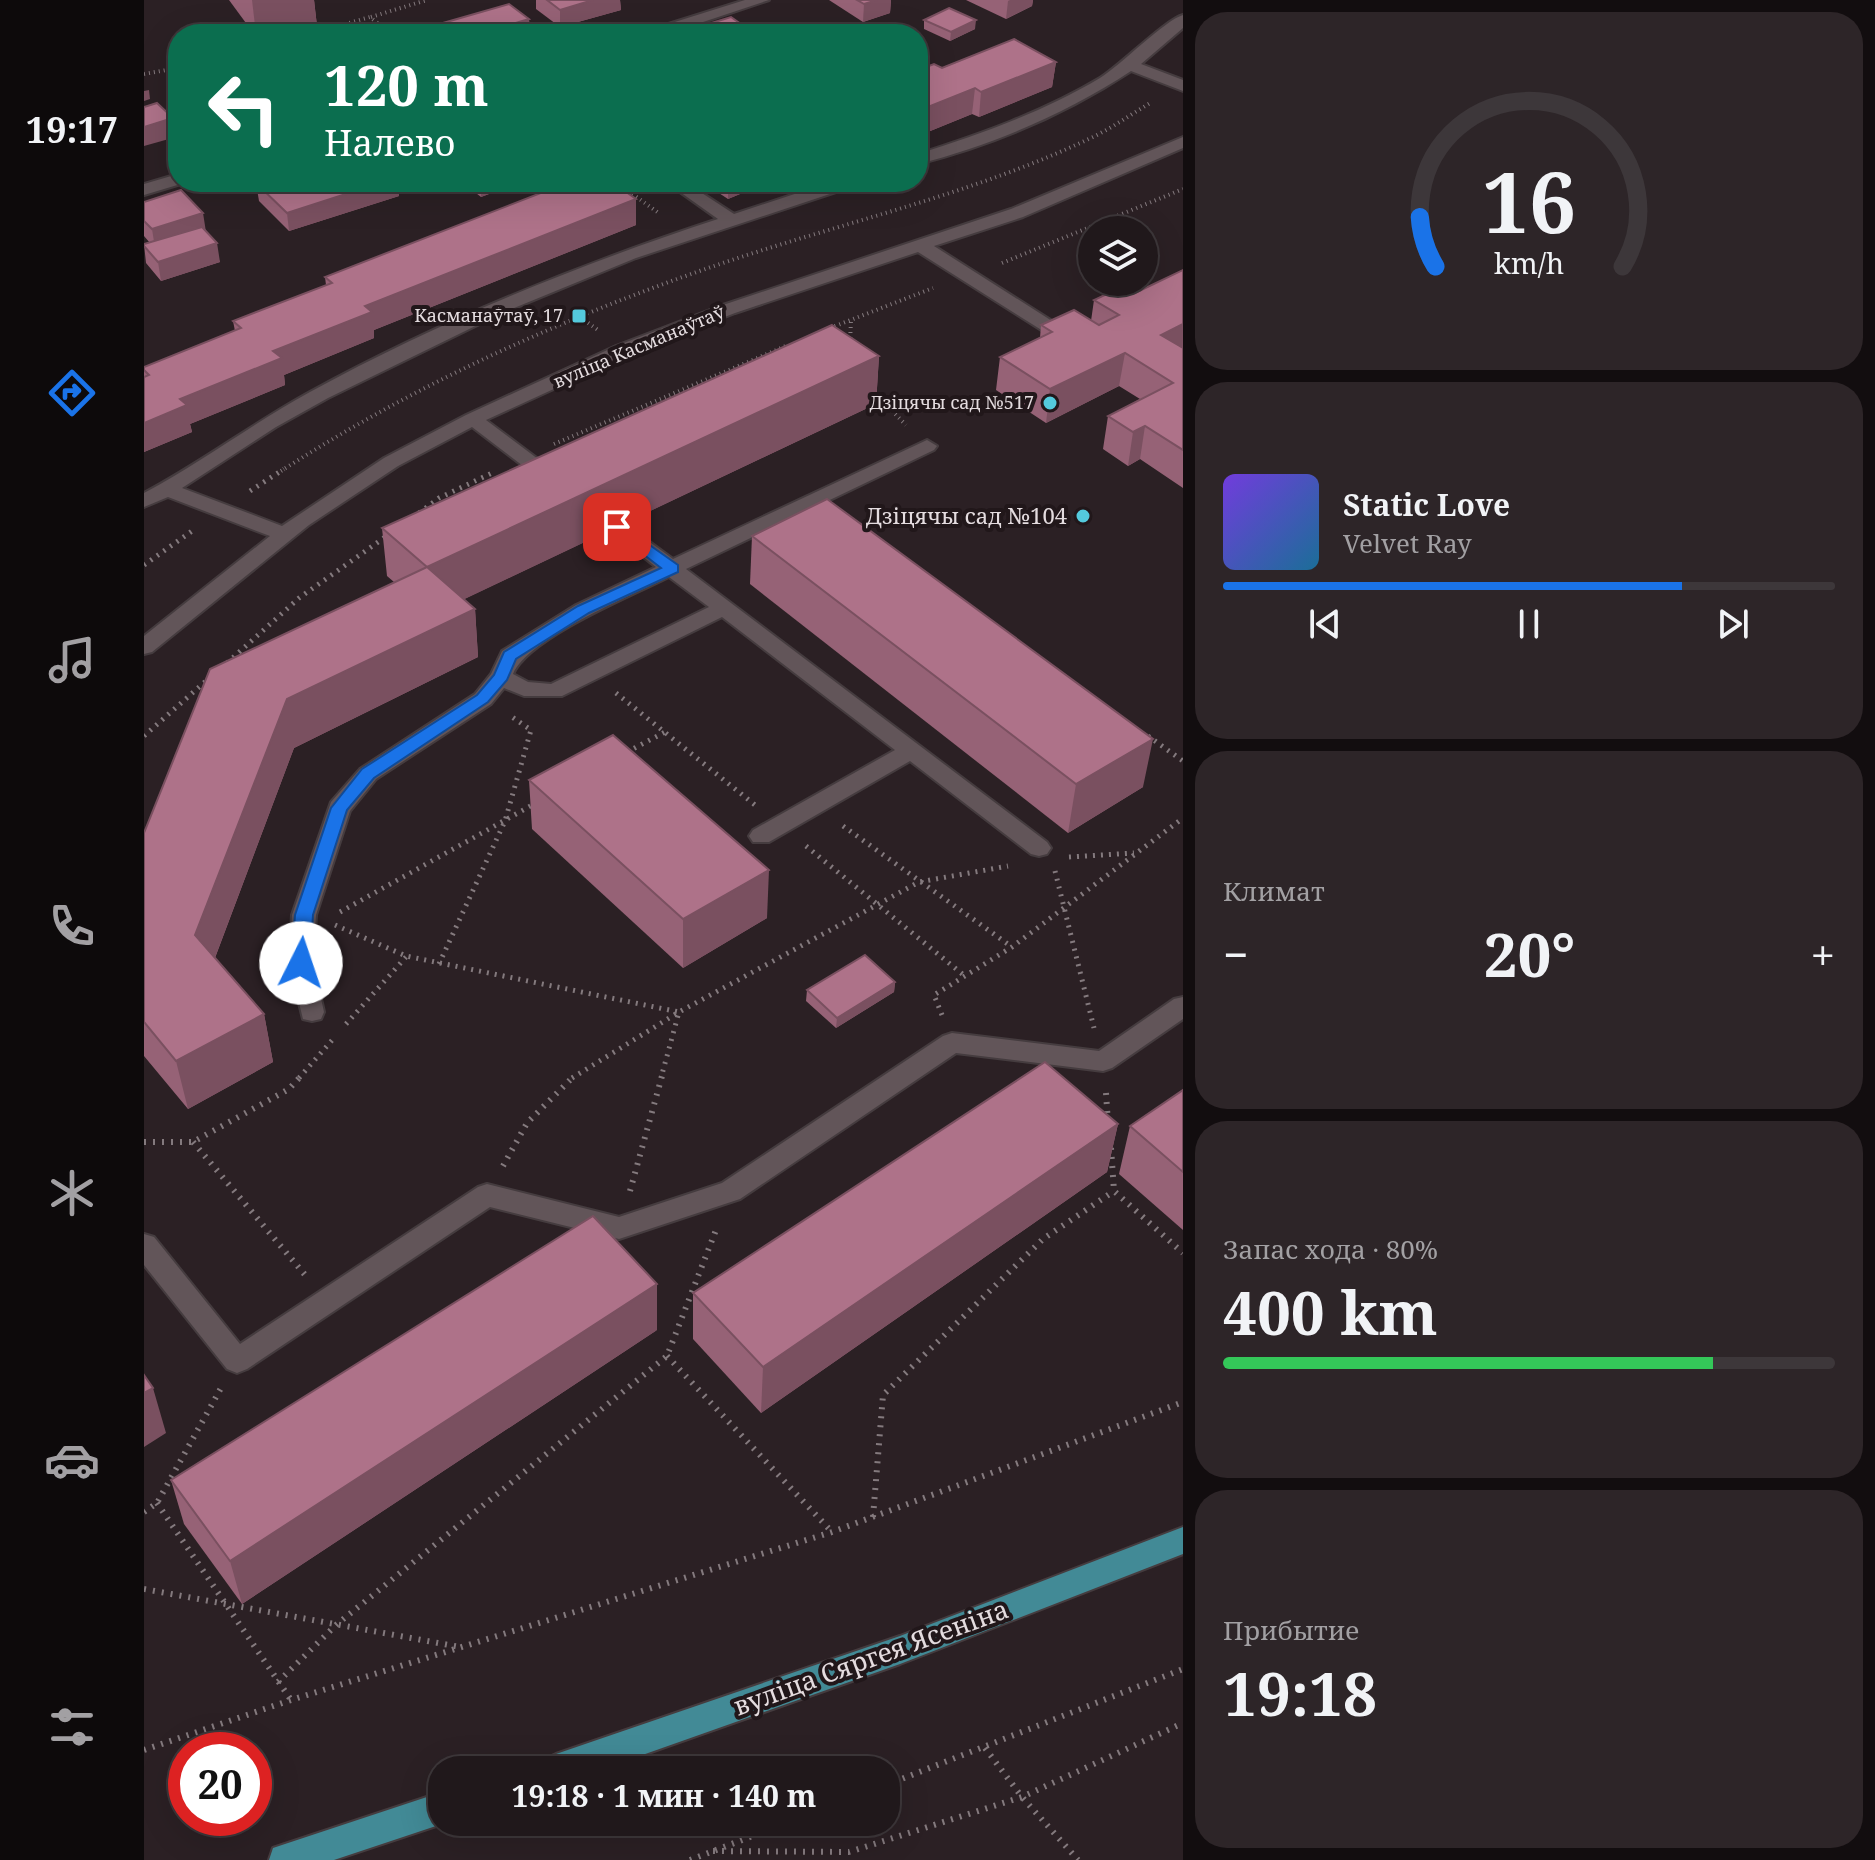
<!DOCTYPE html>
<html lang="ru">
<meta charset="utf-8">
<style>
:root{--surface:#20181b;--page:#2d2528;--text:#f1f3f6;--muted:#a2a0a3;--line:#3d373a;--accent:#1a73e8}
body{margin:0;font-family:"Noto Serif",serif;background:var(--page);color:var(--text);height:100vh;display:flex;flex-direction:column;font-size:30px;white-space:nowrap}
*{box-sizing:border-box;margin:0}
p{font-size:26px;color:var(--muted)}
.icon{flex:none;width:44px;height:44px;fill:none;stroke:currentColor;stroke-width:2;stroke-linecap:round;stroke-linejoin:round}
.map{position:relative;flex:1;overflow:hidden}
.drawer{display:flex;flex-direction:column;gap:12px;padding:12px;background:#120d0f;width:692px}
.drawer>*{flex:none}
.top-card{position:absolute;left:24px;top:24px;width:760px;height:168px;border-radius:32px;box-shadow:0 8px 32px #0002,0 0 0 2px var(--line);background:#0b6e4f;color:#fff;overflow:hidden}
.tools{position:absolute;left:934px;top:216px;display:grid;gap:16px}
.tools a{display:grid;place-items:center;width:80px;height:80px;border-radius:50%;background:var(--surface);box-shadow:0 8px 32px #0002,0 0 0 2px var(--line);font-size:40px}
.speed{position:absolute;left:24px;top:1732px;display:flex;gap:16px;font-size:40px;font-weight:700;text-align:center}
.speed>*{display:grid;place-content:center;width:104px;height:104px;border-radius:50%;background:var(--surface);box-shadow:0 8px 32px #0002,0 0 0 2px var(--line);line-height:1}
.speed .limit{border:12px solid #d22;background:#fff;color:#111}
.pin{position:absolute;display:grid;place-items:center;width:68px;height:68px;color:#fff;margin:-34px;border-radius:16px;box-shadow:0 4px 12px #0006}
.me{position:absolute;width:88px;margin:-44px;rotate:4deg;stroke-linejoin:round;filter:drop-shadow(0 0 6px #0008)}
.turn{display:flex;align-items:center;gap:28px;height:168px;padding:0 24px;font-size:36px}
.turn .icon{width:104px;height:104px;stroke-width:2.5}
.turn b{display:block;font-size:56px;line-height:68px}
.big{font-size:60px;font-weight:700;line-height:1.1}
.drawer .tile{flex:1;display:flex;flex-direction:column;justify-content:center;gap:12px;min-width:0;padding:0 28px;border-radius:32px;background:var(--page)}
.drawer .dial{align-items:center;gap:0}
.dial svg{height:208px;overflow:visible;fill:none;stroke:var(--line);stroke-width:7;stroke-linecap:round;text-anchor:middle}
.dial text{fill:var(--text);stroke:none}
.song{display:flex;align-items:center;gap:24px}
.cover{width:96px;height:96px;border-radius:12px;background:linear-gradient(135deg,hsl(260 70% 55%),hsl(200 70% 35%))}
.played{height:8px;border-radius:4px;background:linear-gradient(90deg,var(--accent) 75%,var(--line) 75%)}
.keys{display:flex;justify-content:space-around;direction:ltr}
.heat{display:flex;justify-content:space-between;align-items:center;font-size:44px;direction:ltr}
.charge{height:12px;border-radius:6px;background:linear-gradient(90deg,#34c759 80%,var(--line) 0)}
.trip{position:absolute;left:284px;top:1756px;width:472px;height:80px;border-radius:32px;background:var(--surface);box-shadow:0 8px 32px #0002,0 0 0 2px var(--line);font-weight:700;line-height:80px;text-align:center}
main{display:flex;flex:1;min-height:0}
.tab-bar{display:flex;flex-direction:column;width:144px;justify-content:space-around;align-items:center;background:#0d0a0b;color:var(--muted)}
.tab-bar .icon{width:56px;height:56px}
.tab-bar .current{color:var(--accent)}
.tab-bar b{font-size:36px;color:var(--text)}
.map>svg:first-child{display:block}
</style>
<main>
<nav class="tab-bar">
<b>19:17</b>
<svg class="icon current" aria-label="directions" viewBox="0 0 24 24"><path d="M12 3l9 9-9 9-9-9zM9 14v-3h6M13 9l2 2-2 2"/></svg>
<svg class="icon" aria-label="music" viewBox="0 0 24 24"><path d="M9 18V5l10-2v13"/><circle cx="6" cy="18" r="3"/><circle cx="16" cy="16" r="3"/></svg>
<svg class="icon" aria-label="phone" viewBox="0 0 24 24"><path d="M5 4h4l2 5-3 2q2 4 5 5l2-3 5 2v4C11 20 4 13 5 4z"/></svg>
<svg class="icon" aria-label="climate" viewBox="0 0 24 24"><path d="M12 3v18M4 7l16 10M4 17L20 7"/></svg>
<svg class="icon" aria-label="car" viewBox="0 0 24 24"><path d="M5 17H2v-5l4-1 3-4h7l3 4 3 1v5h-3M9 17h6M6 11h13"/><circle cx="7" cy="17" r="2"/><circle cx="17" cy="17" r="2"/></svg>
<svg class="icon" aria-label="filters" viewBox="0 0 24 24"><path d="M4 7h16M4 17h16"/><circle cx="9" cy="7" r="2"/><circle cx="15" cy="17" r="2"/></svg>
</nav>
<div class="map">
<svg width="1039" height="1860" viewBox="0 0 1039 1860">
<rect width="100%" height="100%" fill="#2b2024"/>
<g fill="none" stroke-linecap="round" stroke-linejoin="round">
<defs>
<g id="minor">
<path d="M601,0h24l-102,34h-24l3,-3z"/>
<path d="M1039,15v13l-42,36 42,16v11l-52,-20c-64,42 -138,74 -213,93v-10c63,-20 125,-42 182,-76 21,-13 65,-58 83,-63z"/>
<path d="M1039,137v11l-160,69 -89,29 129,82 3,4 -3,4h-12l-133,-84 -183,61 -105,41 -144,66 76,57 3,4 -3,4h-14l-76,-58 -74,39 -89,59 -157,127 -8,2v-18l126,-100 -102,-39 -24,10v-14c57,-30 109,-70 166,-101 130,-71 268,-127 408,-173l-52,-37h19l49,32 97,-32h25l-2,4 -218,72 -134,55 -174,85 -52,29 -94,61 100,38 102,-68 82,-43 150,-69 107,-41 288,-96z"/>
<path d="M34,174v8l6,1 -40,12v-11z"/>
<path d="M783,440l10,6 -3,4 -248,119 361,273 4,6 -4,6 -8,2 -8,-2 -121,-93 -141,81h-16l-4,-6 4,-6 142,-80 -173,-133 -160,79h-38l-20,-8 -13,16 -115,75 -26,32 -34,104 -3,48 11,49 -3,7 -9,2 -9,-2 -14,-56 3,-48 39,-113 29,-33 115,-75 16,-20 11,-23 74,-46 80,-38 -46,-36 -3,-4 3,-4h14l49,36zM525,577l40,30 -158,77 -23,-2 -15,-8c15,-36 119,-79 156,-97z"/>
<path d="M1039,997v22l-71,49 -9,3 -147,-18 -216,146 -121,40 -129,-32 -243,162 -10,4 -10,-4 -83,-104v-31l10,3 86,107 238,-157 9,-3 132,33 103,-34 221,-147 9,-3 147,18 75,-52z"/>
</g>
<g id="major">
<path d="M1039,1527v27l-283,110 -300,106h-60l5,-11 11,-5 344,-118z"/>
<path d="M298,1792v30h5l-5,2 -108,36h-65l4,-12 12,-4z"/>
</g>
</defs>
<use href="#minor" stroke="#453c3f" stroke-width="4"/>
<use href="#major" stroke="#453c3f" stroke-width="4"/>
<g stroke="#847a7e" stroke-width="4" stroke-dasharray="1 4" stroke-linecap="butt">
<path d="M227,17l56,-17"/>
<path d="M167,34l59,-17 21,17"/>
<path d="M0,74l34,-6"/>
<path d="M472,182l44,32"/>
<path d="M858,263l181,-74"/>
<path d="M436,317l18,13"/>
<path d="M686,328l103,-40"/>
<path d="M706,343l1,-23"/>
<path d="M730,393l32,32"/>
<path d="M410,444l234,-99"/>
<path d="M137,471c135,-87 284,-154 436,-206 126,-43 258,-71 378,-129 20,-10 38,-23 57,-34"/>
</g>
<g stroke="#847a7e" stroke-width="5" stroke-dasharray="2 6" stroke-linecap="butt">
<path d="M106,491l34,-22"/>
<path d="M275,513l20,-15 55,-26"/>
<path d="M0,565l48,-34"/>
<path d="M83,663l72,-65 89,-63"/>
<path d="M472,693l139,112"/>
<path d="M0,736l63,-56"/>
<path d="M1004,736l35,25"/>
<path d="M483,752l38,-20"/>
<path d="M699,826l169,121"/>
<path d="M662,846l160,131"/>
<path d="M925,857l65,-4"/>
<path d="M911,871l39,157"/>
<path d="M196,912l194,-108"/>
<path d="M191,925l71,31 273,56 -18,66"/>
<path d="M295,964l66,-143 26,-91 -19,-13"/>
<path d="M798,1015l-8,-20 78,-48 171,-129"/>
<path d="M202,1024l60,-67"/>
<path d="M155,1078l35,-40"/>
<path d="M428,1078l107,-66 240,-130 89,-16"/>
</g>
<g stroke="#847a7e" stroke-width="6" stroke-dasharray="2 7" stroke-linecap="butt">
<path d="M962,1093l2,30"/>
<path d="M0,1142h49l96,-53 12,-13"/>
<path d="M49,1142l113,134"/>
<path d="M967,1148l3,43 69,62"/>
<path d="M359,1166l24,-43 47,-47"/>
<path d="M486,1191l32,-115"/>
<path d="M523,1356l165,176"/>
<path d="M13,1503l134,197"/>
<path d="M0,1512l13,-9 64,-115"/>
<path d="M729,1517l10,-122 160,-156 71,-48"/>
<path d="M0,1589l316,58"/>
<path d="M134,1682l58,-57 331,-269 49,-126"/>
<path d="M841,1748l37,49 56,63"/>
<path d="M0,1750l147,-50 541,-168 351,-130"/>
<path d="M742,1785l297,-116"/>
<path d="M569,1851l136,1 173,-55 161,-74"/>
<path d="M546,1860l99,-38"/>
</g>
<use href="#minor" fill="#625559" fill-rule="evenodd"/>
<use href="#major" fill="#428a96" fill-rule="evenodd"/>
</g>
<g fill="#966276">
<path d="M85,0h85l3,26 -39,8h-24z"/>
<path d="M392,0h84l1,10 -61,17 -24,-18z"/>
<path d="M685,0h62l-1,13 -27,9z"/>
<path d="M822,0h67l-1,6 -26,13z"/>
<path d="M385,19l1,15h-86l-1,-11z"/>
<path d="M780,20l51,9 -25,12 -26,-12z"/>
<path d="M912,62l-4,25 -73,30 -7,-3 -54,22v-66z"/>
<path d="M115,182h138l2,14 -110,35 -30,-30 -3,-18z"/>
<path d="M318,182h48v4l-29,11z"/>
<path d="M558,182h67l-41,17z"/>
<path d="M492,199v26l-262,105v8l-90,37 1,10 -95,39 2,8 -48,20v-85l91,-36 -2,-10 93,-36 -1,-8z"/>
<path d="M0,202l62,30 14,30 -59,19 -15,-18 -2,-19 6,-1 -6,-7z"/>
<path d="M1039,270v218l-43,-29 -12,7 -25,-17 5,-33 32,-17 -21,-13 -73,37 -50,-33 4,-33 40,-19 1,-13 50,-4 3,-21 41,-7z"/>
<path d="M735,356l-3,48 -412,195 11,10 3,48 -184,91 -79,210 49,56 9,48 -85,47 -44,-53v-223l250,-251 -7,-6 -5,-48z"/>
<path d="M608,536l391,251 -75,46 -318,-249z"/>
<path d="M385,780l238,138 -84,50 -151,-139z"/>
<path d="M751,982l-1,10 -58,36 -30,-27 1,-11z"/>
<path d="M1039,1090v140l-64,-56 11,-48z"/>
<path d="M974,1124l-11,48 -346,241 -68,-74v-46z"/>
<path d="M513,1330l-415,274 -58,-80 -13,-44z"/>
</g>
<g fill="#7a5060">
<path d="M108,0h62l3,26 -39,8h-22z"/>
<path d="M449,0h27l1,10 -61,17v-17z"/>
<path d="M733,0h14l-1,13 -27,9 1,-18z"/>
<path d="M866,0h23l-1,6 -26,13 2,-18z"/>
<path d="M385,19l1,15h-52z"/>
<path d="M832,20l-1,9 -25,12 1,-9z"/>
<path d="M912,62l-4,25 -73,30 2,-25z"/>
<path d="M831,88l-3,26 -54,22v-25z"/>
<path d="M5,90l1,9 -6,2v-10z"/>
<path d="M29,118l3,19 -32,9v-19z"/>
<path d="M239,182h14l2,14 -110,35 -2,-18z"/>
<path d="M350,182h16v4l-29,11v-10z"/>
<path d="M584,182h41l-41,17z"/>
<path d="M492,199v26l-262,105v8l-90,37 1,10 -95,39 2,8 -48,20v-29l36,-24 93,-48 92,-45z"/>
<path d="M59,213l3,19 -51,16 -3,-19z"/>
<path d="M73,243l3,19 -59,19 -3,-19z"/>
<path d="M1039,324v30l-22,-19z"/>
<path d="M981,353l-6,33 -73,37 4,-34z"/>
<path d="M735,356l-3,48 -445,211 -4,-48z"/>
<path d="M1001,426l-5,33 -12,7 5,-34z"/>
<path d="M331,609l3,48 -184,91 -89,236 -10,-49 92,-236z"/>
<path d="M1009,739l-10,48 -75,46 8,-49z"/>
<path d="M625,870l-2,48 -84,50v-49z"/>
<path d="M751,982l-1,10 -58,36 1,-10z"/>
<path d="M120,1014l9,48 -85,47 -12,-48z"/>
<path d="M974,1124l-11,48 -346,241 2,-46z"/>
<path d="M513,1284v46l-415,274 -12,-43z"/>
<path d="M9,1388l13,45 -22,14v-54z"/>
</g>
<g fill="#ae7289" stroke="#7a5060" stroke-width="2">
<path d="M403,0h46l-33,10z"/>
<path d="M713,0h20l-13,4z"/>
<path d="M365,4l20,15 -51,15h-21l-14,-11z"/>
<path d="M805,8l27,12 -25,12 -27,-12z"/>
<path d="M587,17l24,17h-52l-8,-6z"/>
<path d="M870,39l42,23 -75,30 -6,-4 -57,23v-41l16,-6 8,4z"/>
<path d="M13,103l16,15 -29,9v-20z"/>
<path d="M115,182h124l-96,31 -31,-30z"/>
<path d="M330,182h20l-13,5z"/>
<path d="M425,182h43l24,17 -271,107 7,6 -99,39 9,7 -102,41 7,6 -43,18v-46l5,-2 -5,-5v-3l97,-39 -8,-7 99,-38 -7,-6z"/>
<path d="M37,190l22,23 -51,16 -8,-8v-19z"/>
<path d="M58,227l15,16 -59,19 -14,-16v-2z"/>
<path d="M1039,270v54l-22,11 22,13v102l-38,-24 -12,6 -25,-16 65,-33 -48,-30 -75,36 -50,-32 52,-25 -11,-7 33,-15 25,15 20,-10 -25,-15 30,-14 11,7z"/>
<path d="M688,325l47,31 -452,211 -45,-39z"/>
<path d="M683,499l326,240 -77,45 -324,-248z"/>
<path d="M283,567l48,42 -188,90 -92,236 69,79 -88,47 -32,-39v-189l66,-164z"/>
<path d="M469,735l156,135 -86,49 -154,-139z"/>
<path d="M721,955l30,27 -58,36 -30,-28z"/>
<path d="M901,1062l73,62 -355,243 -70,-74z"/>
<path d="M1039,1090v82l-53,-46z"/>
<path d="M449,1216l64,68 -427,277 -59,-81z"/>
<path d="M0,1375l9,13 -9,5z"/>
</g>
<path fill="#1a73e8" stroke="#114b97" stroke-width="2" d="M473,522l61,43v7l-89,41 -73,46 -9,21 -19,22 -114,76 -27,32 -34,105 -3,48 -9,7 -7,-2 -3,-5 4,-48 36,-107 31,-39 115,-74 17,-20 10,-23 74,-46 83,-38 -49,-38 -3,-3z"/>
<g fill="#54cadd" stroke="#21171a" stroke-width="3">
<rect x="427" y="308" width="16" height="16" rx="4"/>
<circle cx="906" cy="403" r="8"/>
<circle cx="939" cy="516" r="8"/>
</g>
<g text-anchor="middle" stroke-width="8" stroke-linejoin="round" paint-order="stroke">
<g font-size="18" fill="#e4dcdf" stroke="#21171a" text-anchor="end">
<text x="419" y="322">Касманаўтаў, 17</text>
<text x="890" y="409">Дзіцячы сад №517</text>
</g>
<g font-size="18" fill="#e4dcdf" stroke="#21171a">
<text transform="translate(495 347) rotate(-23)" y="6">вуліца Касманаўтаў</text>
</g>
<g font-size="22" fill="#e4dcdf" stroke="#21171a" text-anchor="end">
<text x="923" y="524">Дзіцячы сад №104</text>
</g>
<g font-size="26" fill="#e4dcdf" stroke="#21171a">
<text transform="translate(727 1658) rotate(-20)" y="9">вуліца Сяргея Ясеніна</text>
</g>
</g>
</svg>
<div class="tools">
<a><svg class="icon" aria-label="layers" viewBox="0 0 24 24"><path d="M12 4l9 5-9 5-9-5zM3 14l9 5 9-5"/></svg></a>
</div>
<div class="speed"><div class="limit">20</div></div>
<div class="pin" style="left:473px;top:527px;background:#d93025"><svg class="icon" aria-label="arrive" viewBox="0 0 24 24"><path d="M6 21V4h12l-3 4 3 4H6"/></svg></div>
<svg class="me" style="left:157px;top:963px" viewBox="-20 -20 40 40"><circle r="19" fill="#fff"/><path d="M0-13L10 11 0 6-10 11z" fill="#1a73e8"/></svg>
<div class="trip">19:18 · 1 мин · 140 m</div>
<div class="top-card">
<div class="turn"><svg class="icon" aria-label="left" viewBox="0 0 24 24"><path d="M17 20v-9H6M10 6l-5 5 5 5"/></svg><div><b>120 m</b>Налево</div></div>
</div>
</div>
<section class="drawer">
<div class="tile dial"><svg viewBox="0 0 100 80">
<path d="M14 69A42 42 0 1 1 86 69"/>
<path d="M14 69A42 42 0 0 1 8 50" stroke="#1a73e8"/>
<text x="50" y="56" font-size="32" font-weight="700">16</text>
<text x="50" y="72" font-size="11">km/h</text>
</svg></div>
<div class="tile">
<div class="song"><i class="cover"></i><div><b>Static Love</b><p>Velvet Ray</p></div></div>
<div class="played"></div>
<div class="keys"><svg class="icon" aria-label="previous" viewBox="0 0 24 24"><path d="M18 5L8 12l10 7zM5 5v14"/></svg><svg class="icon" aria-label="pause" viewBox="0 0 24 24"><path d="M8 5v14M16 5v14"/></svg><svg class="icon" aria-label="next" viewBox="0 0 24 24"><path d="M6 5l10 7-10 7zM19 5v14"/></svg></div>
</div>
<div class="tile"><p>Климат</p>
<div class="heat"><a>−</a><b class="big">20°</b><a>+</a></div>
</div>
<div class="tile"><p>Запас хода · 80%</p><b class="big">400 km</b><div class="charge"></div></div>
<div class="tile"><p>Прибытие</p><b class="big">19:18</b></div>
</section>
</main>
